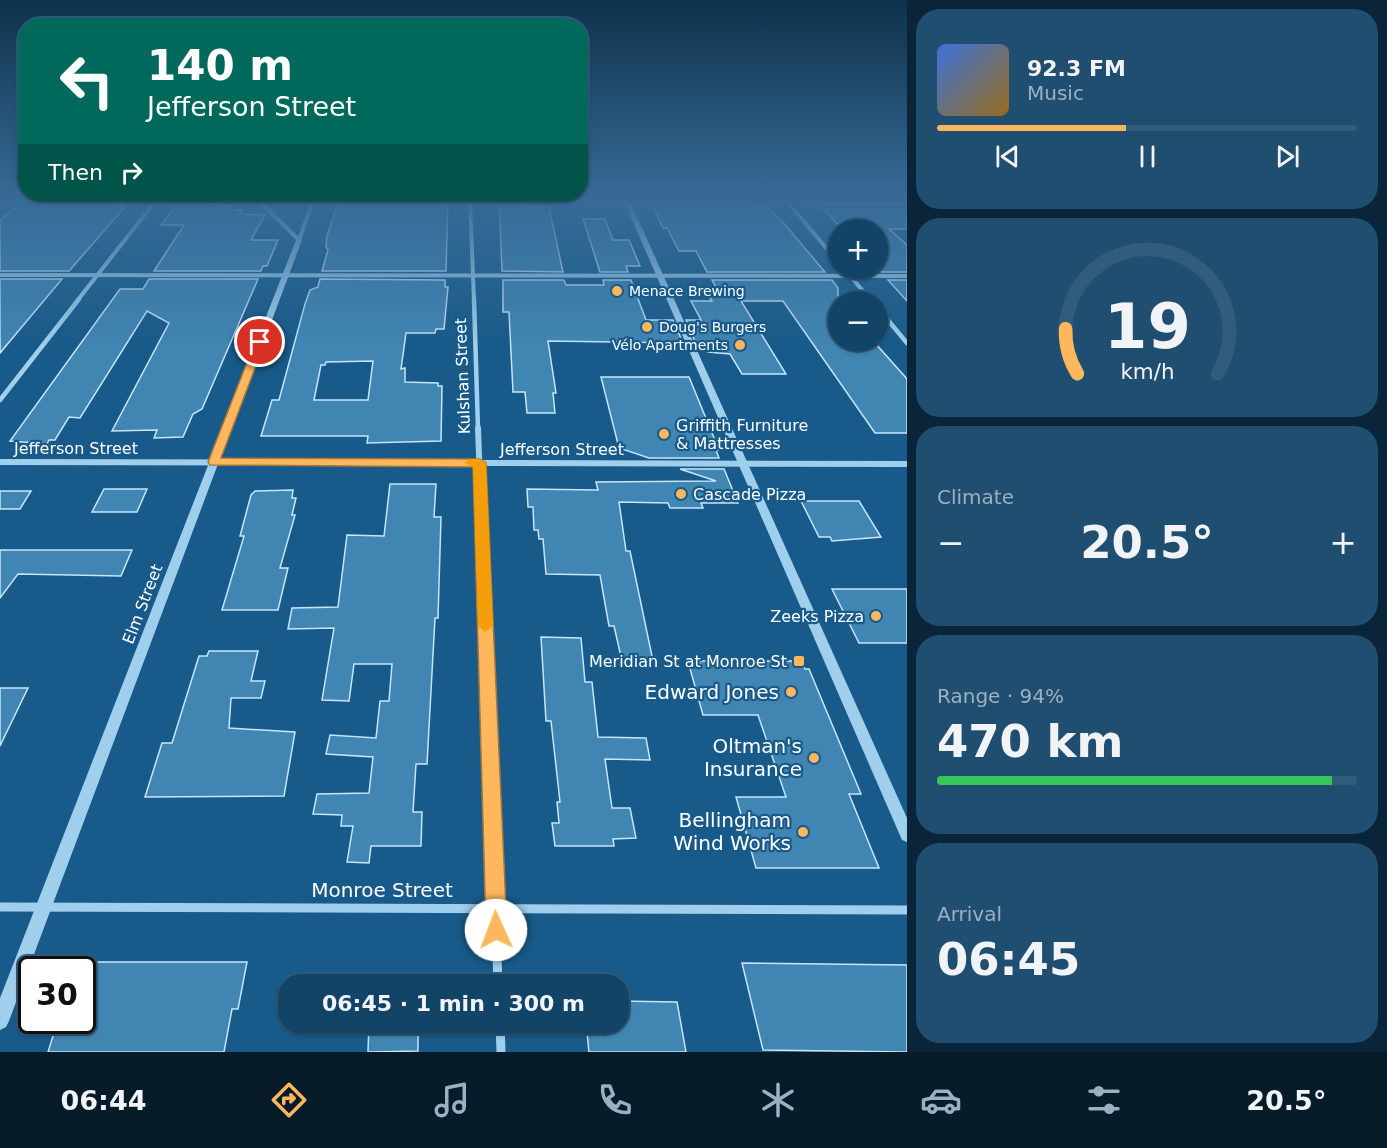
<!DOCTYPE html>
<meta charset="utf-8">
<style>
:root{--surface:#124467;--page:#1f4e70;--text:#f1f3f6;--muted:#9cb0c0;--line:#315c7b;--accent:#ffb75d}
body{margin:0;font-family:"DejaVu Sans",sans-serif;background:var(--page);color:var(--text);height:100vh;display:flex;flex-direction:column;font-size:22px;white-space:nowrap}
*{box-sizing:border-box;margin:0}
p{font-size:20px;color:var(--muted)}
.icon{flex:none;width:33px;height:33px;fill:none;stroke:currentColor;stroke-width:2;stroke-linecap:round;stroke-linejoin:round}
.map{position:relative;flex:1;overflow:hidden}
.side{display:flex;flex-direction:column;gap:9px;padding:9px;background:#0a2539;width:480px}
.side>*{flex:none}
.guide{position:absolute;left:18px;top:18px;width:570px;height:183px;border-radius:24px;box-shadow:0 2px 4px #0004,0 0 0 2px var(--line);background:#00695c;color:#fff;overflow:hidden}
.controls{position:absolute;left:828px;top:219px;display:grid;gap:12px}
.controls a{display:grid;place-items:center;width:60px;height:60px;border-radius:50%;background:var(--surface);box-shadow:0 2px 4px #0004,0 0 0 2px var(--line);font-size:30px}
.speed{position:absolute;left:18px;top:956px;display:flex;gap:12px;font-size:30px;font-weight:700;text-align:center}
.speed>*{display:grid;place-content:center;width:78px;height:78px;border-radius:50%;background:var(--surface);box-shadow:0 2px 4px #0004,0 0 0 2px var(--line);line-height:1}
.speed .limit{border:3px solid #111;border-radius:9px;background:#fff;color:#111}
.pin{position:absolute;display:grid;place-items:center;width:51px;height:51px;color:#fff;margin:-26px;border:3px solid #fff;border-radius:50%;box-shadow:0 2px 6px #0007}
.me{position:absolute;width:66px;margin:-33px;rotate:358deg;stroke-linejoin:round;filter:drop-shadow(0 0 4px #0008)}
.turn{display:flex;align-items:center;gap:21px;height:126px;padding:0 30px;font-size:27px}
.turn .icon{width:78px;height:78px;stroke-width:2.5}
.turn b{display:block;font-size:42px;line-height:51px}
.then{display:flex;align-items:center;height:57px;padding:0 30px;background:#0003;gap:12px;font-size:22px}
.big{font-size:45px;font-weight:600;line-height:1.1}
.side .widget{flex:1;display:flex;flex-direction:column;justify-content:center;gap:9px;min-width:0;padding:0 21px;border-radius:24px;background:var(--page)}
.side .dial{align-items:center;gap:0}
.dial svg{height:156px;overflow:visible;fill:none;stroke:var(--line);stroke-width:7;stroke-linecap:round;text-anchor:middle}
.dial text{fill:var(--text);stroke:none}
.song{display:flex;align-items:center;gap:18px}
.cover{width:72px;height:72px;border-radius:9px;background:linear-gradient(135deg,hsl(220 70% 55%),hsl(40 70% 35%))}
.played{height:6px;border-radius:3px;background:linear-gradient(90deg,var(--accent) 45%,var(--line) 45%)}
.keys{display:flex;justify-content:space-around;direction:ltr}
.heat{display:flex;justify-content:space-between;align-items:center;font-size:33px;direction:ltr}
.charge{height:9px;border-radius:4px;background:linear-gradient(90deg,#34c759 94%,var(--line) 0)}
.trip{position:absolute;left:278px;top:974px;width:351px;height:60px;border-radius:24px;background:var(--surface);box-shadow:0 2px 4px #0004,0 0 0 2px var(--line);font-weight:600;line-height:60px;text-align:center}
.tab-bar{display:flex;height:96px;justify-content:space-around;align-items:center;background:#071b29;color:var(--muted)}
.tab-bar .icon{width:42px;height:42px}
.tab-bar .current{color:var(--accent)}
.tab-bar b{font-size:27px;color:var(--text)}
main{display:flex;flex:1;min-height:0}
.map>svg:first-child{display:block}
</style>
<main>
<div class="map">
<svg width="907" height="1052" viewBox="0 0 907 1052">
<rect width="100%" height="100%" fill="#185a89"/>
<g fill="#4185b2" stroke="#c6e5fa" stroke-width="1.5" fill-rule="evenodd">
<path d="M26,199h101l-8,8h6l-56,64h-69v-51z"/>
<path d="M181,199h25l-2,4h20l-2,3h8l-2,4h14l-3,4 26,1 -14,25h27l-11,26h-4l-2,5h-107l30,-46h-23z"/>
<path d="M339,199h109l-2,72h-124l6,-21 -2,-3 1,-11z"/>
<path d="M499,199h26l1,8h23l14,65 -61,-1z"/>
<path d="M649,199h99l7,9h13l14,13 43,51h-118l-11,-21h-17l-12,-23h-4z"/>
<path d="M818,203h89v26h-18l18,16v27h-26l-3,-4v-41h-38z"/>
<path d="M583,219h22l8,21h16l11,26h-14l2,6h-28z"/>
<path d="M0,279h62l-62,74z"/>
<path d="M149,279h109l-56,130 -9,5 -10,23 -29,1 3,-8 -45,1 57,-108 -22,-12 -67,107 -11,-1 -14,23h-6l-2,4 -37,-3 110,-152h23z"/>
<path d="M320,279l125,1v7h3l-4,42h-8l-1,4h-29l-5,36 4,-1v14l33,1v3h4l-1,55 -74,2 1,-7h-107l11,-36h7l26,-96 5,-14 8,-3zM373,361l-5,39h-54l7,-35h4l1,-3z"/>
<path d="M503,280h61l2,5h38l-1,-5h28l15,40h27l10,23 -135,-2 8,52h-3l2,20h-28l-2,-21h-12l-4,-80h-6z"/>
<path d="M712,280h120l6,8v52l37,3 32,36v54h-32l-92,-132h-42l45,73h-44l-12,-20 -22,-2v-8h-12l-10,-24h15l-10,-19h21l-6,-9h13z"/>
<path d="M888,280h19v21z"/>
<path d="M601,377h88l30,73h-3l3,8h-70l-30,-10z"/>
<path d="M680,469h44l14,34h-37l2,5h-33l-2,-5 -49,-1 7,49h4l23,110h-31l-8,-35h-5l-9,-51 -54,-1 -3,-35h-4l-1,-9h-4l-1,-23h-5l-1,-18 71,1 -2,-8 120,-1z"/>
<path d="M390,484h46l-2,33h7l-3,101h-3l-8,146h-11l-3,48h9l-1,34h-50l-2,17 -22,-1 6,-36h-12l1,-11 -29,-1 4,-20 52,-1 4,-36 -47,-3 4,-19 46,3 4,-37h9l3,-37h-38l-5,37 -27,-1 12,-72 -46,1 4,-21 46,-1 9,-72 37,1z"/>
<path d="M104,489h43l-10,23h-45z"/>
<path d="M293,490l-1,8h4l-4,17h3l-15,53h8l-10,42h-56l22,-74h-4l11,-41 4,-4z"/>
<path d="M0,491h31l-11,18h-20z"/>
<path d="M801,501h58l22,36 -49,4 -2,-4h-11z"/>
<path d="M0,550h132l-11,26 -103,-2 -18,24z"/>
<path d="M832,589h75v54h-48z"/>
<path d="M541,637l40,1 4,44h7l6,55 48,1 4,22 -45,-1 7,49h18l6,30 -23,1 1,7h-59l-3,-23h7l-2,-21h3l-9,-81h-5z"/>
<path d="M209,651h49l-7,30h14l-4,17h-30l-2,30 66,4 -11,64 -139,1 17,-54h10l27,-87h8z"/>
<path d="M699,661h93l2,4h9l2,4h4l52,125h-12l30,74h-123l-20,-71h50l-28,-82h-55l-14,-50h12z"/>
<path d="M0,688h28l-28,58z"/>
<path d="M82,962h165l-9,47h-6l-8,43h-176l10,-32h24z"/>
<path d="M742,963l165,2v87l-144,-2z"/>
<path d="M618,1001l59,1 9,50h-97l-3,-29h32z"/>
<path d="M369,1023h49v28l-50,1z"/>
</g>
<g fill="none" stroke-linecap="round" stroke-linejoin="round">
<g stroke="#a0cfed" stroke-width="4">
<path d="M470,199l4,102"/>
<path d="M785,199l53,63"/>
<path d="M299,240l15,-41"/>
<path d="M844,268l27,33"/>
<path d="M0,275l907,1"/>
<path d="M77,301l80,-102"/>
</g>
<g stroke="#a0cfed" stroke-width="4.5">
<path d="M474,299l4,130"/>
<path d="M870,299l2,3"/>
<path d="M878,308l29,35"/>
<path d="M0,400l79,-101"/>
</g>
<g stroke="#a0cfed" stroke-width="6">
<path d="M478,428l6,163"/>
<path d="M0,462l907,2"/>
</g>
<path stroke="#a0cfed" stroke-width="8" d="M484,589l7,206"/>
<g stroke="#a0cfed" stroke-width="9">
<path d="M491,793l7,191"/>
<path d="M0,907l907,3"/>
<path d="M500,1023l1,29"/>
</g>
<g fill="#a0cfed" fill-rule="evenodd">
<path d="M254,199h6l42,41 -293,781 -3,6 -6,3v-32l296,-758z"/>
<path d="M623,199h6l278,619v24l-5,-2z"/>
</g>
</g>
<linearGradient id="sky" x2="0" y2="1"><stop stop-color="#0d324b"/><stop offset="0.58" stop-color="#376b97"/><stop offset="1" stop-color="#376b97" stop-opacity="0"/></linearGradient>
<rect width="907" height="346" fill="url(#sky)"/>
<path fill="#ffb75d" stroke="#a6773c" stroke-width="1.5" d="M260,339l5,3 -44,116 259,1 6,4 21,467 -3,8 -8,3 -7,-3 -3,-8 -13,-463 -263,-2 -2,-3 47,-120z"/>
<path fill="#f59e0b" d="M480,459l6,4 7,163 -8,6 -7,-6 -5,-159 -9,-4 6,-4z"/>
<g fill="#ffb75d" stroke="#185a89" stroke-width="2">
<circle cx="617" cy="291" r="6"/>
<circle cx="647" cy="327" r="6"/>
<circle cx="740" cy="345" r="6"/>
<circle cx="664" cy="434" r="6"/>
<circle cx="681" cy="494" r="6"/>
<circle cx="876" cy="616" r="6"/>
<rect x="793" y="655" width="12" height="12" rx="3"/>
<circle cx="791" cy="692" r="6"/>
<circle cx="814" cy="758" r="6"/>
<circle cx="803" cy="832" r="6"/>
</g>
<g text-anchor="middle" stroke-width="4.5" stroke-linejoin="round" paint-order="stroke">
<g font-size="14" fill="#fff" stroke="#185a89" text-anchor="start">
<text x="629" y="296">Menace Brewing</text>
<text x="659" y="332">Doug's Burgers</text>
<text x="728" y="350" text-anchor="end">Vélo Apartments</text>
</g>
<g font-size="16" fill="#fff" stroke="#185a89">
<text transform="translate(462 376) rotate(-92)" y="6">Kulshan Street</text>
<text x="76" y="454">Jefferson Street</text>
<text x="562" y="455">Jefferson Street</text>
<text transform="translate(142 604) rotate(-69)" y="6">Elm Street</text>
</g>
<g font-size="16" fill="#fff" stroke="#185a89" text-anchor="start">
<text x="676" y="431">Griffith Furniture<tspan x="676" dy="18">&amp; Mattresses</tspan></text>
<text x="693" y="500">Cascade Pizza</text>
<text x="864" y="622" text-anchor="end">Zeeks Pizza</text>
<text x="787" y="667" text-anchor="end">Meridian St at Monroe St</text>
</g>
<g font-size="20" fill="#fff" stroke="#185a89" text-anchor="end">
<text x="779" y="699">Edward Jones</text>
<text x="802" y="753">Oltman's<tspan x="802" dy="23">Insurance</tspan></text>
<text x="791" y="827">Bellingham<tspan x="791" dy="23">Wind Works</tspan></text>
</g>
<g font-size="20" fill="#fff" stroke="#185a89">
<text x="382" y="897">Monroe Street</text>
</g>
</g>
</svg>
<div class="controls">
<a>+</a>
<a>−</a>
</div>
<div class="speed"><div class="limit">30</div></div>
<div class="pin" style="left:260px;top:342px;background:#d93025"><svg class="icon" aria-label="arrive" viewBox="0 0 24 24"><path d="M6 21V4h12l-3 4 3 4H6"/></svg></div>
<svg class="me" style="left:496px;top:930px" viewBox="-20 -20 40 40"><circle r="19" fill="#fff"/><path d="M0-13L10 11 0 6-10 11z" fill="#ffb75d"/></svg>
<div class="trip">06:45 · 1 min · 300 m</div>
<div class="guide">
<div class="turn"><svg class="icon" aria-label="left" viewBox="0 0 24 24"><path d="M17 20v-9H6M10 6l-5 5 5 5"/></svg><div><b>140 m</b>Jefferson Street</div></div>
<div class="then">Then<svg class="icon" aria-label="right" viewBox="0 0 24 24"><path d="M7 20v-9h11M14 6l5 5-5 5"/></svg></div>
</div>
</div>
<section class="side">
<div class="widget">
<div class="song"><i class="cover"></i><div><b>92.3 FM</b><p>Music</p></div></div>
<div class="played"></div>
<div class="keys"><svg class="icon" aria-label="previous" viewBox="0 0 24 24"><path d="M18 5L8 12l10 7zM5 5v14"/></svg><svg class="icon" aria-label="pause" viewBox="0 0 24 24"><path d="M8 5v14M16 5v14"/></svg><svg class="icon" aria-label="next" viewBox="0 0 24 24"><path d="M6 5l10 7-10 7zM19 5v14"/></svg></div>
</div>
<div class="widget dial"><svg viewBox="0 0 100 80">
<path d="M14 69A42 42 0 1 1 86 69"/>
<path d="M14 69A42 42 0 0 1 8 46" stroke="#ffb75d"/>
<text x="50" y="56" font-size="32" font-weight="700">19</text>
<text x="50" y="72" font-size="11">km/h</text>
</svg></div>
<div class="widget"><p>Climate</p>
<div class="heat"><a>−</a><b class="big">20.5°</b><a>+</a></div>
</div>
<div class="widget"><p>Range · 94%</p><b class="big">470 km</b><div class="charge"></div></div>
<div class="widget"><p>Arrival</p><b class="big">06:45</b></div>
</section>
</main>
<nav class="tab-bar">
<b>06:44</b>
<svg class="icon current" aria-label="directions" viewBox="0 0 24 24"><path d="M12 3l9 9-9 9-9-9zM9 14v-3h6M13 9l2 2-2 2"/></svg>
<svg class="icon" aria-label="music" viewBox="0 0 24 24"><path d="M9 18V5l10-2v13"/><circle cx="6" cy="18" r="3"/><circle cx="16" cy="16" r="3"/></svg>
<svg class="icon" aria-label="phone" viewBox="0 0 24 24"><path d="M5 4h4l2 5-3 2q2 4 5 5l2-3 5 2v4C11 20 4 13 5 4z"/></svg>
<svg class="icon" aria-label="climate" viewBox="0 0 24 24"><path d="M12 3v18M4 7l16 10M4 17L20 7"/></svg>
<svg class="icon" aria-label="car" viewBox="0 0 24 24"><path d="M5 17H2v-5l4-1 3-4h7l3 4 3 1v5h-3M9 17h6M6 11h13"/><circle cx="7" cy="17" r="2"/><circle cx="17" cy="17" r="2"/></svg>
<svg class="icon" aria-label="filters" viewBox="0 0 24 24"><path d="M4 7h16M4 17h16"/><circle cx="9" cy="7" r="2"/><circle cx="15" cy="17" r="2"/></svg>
<b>20.5°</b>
</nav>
